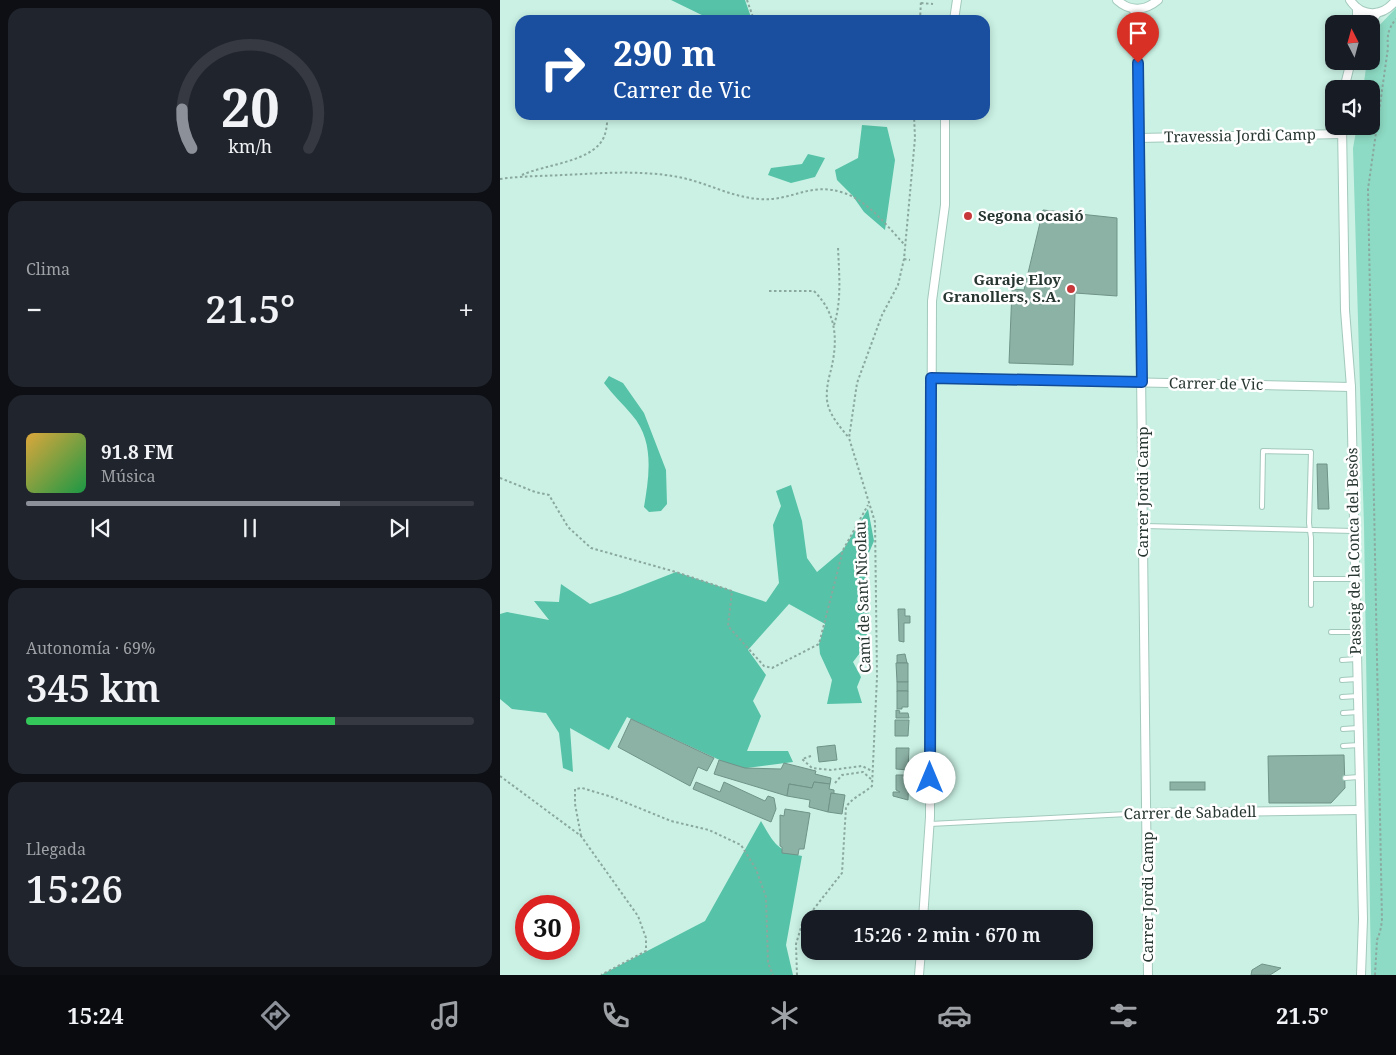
<!DOCTYPE html>
<html lang="es">
<meta charset="utf-8">
<style>
:root{--surface:#171b24;--page:#20242c;--text:#f1f3f6;--muted:#9ea1a6;--line:#363941;--accent:#8c9099}
body{margin:0;font-family:"Noto Serif",serif;background:var(--page);color:var(--text);height:100vh;display:flex;flex-direction:column;font-size:19px;white-space:nowrap}
*{box-sizing:border-box;margin:0}
p{font-size:16px;color:var(--muted)}
.icon{flex:none;width:28px;height:28px;fill:none;stroke:currentColor;stroke-width:2;stroke-linecap:round;stroke-linejoin:round}
.map{position:relative;flex:1;overflow:hidden}
.details{display:flex;flex-direction:column;gap:8px;padding:8px;background:#0d0f14;width:500px}
.details>*{flex:none}
.banner{position:absolute;left:15px;top:15px;width:475px;height:105px;border-radius:15px;box-shadow:0 2px 8px #0003;background:#1a4fa0;color:#fff;overflow:hidden}
.needle{width:32px;rotate:354deg}
.controls{position:absolute;left:825px;top:15px;display:grid;gap:10px}
.controls a{display:grid;place-items:center;width:55px;height:55px;border-radius:10px;background:var(--surface);box-shadow:0 2px 8px #0003;font-size:25px}
.speed{position:absolute;left:15px;top:895px;display:flex;gap:10px;font-size:25px;font-weight:700;text-align:center}
.speed>*{display:grid;place-content:center;width:65px;height:65px;border-radius:50%;background:var(--surface);box-shadow:0 2px 8px #0003;line-height:1}
.speed .limit{border:8px solid #d22;background:#fff;color:#111}
.pin{position:absolute;display:grid;place-items:center;width:42px;height:42px;color:#fff;margin:-51px -21px;border-radius:50% 50% 50% 0;rotate:-45deg;box-shadow:0 0 5px #0007}
.pin .icon{rotate:45deg}
.me{position:absolute;width:55px;margin:-28px;rotate:0deg;stroke-linejoin:round;filter:drop-shadow(0 0 4px #0008)}
.turn{display:flex;align-items:center;gap:18px;height:105px;padding:0 15px;font-size:22px}
.turn .icon{width:65px;height:65px;stroke-width:2.5}
.turn b{display:block;font-size:35px;line-height:42px}
.big{font-size:38px;font-weight:600;line-height:1.1}
.details .card{flex:1;display:flex;flex-direction:column;justify-content:center;gap:8px;min-width:0;padding:0 18px;border-radius:15px;background:var(--page)}
.details .dial{align-items:center;gap:0}
.dial svg{height:130px;overflow:visible;fill:none;stroke:var(--line);stroke-width:7;stroke-linecap:round;text-anchor:middle}
.dial text{fill:var(--text);stroke:none}
.song{display:flex;align-items:center;gap:15px}
.cover{width:60px;height:60px;border-radius:8px;background:linear-gradient(135deg,hsl(40 70% 55%),hsl(140 70% 35%))}
.played{height:5px;border-radius:2px;background:linear-gradient(90deg,var(--accent) 70%,var(--line) 70%)}
.keys{display:flex;justify-content:space-around;direction:ltr}
.heat{display:flex;justify-content:space-between;align-items:center;font-size:28px;direction:ltr}
.charge{height:8px;border-radius:4px;background:linear-gradient(90deg,#34c759 69%,var(--line) 0)}
.trip{position:absolute;left:301px;top:910px;width:292px;height:50px;border-radius:15px;background:var(--surface);box-shadow:0 2px 8px #0003;font-weight:600;line-height:50px;text-align:center}
.menu{display:flex;height:80px;justify-content:space-around;align-items:center;background:#090b0e;color:var(--muted)}
.menu .icon{width:35px;height:35px}
.menu .on{color:var(--accent)}
.menu b{font-size:22px;color:var(--text)}
main{display:flex;flex:1;min-height:0}
.map>svg:first-child{display:block}
</style>
<main>
<section class="details">
<div class="card dial"><svg viewBox="0 0 100 80">
<path d="M14 69A42 42 0 1 1 86 69"/>
<path d="M14 69A42 42 0 0 1 8 45" stroke="#8c9099"/>
<text x="50" y="56" font-size="32" font-weight="700">20</text>
<text x="50" y="72" font-size="11">km/h</text>
</svg></div>
<div class="card"><p>Clima</p>
<div class="heat"><a>−</a><b class="big">21.5°</b><a>+</a></div>
</div>
<div class="card">
<div class="song"><i class="cover"></i><div><b>91.8 FM</b><p>Música</p></div></div>
<div class="played"></div>
<div class="keys"><svg class="icon" aria-label="previous" viewBox="0 0 24 24"><path d="M18 5L8 12l10 7zM5 5v14"/></svg><svg class="icon" aria-label="pause" viewBox="0 0 24 24"><path d="M8 5v14M16 5v14"/></svg><svg class="icon" aria-label="next" viewBox="0 0 24 24"><path d="M6 5l10 7-10 7zM19 5v14"/></svg></div>
</div>
<div class="card"><p>Autonomía · 69%</p><b class="big">345 km</b><div class="charge"></div></div>
<div class="card"><p>Llegada</p><b class="big">15:26</b></div>
</section>
<div class="map">
<svg width="896" height="975" viewBox="0 0 896 975">
<rect width="100%" height="100%" fill="#caf1e4"/>
<path fill="#8ddbc4" d="M896,8v967h-25l-7,-449 -11,-378 4,-22h14v-37h-8l4,-28h4v-27z"/>
<g fill="#56c2a7">
<path d="M171,0h74l7,20h-40z"/>
<path d="M362,125l25,2 8,33 -10,70 -21,-18 -12,-17 -15,-15 -2,-10 23,-12z"/>
<path d="M308,154l17,4 -10,19 -24,6 -23,-8 3,-7 31,-4z"/>
<path d="M109,376l14,7 21,30 22,57 1,34 -6,7 -12,1 -5,-5c5,-30 11,-66 -12,-92 -9,-11 -19,-20 -28,-32z"/>
<path d="M291,485l11,36 5,37 10,14 26,-22 25,-41 6,32 -9,21 4,46 -3,37 -13,17 8,15 -4,10 5,16 -35,1 5,-24 -12,-26 -1,-10 6,-20 -36,-20 -41,46 18,25 -13,26 8,15 -14,35h41l5,11 -54,7 -112,-52 -18,33 -39,-22 3,44 -10,-4 -4,-35 -13,-20 -34,-4 -12,-10v-85l7,-2 42,8 -15,-19 25,1 2,-18 29,20 30,-10 56,-22 90,30 13,-19 -6,-58 8,-19 -5,-15z"/>
<path d="M261,821c13,22 15,29 41,35l-16,89 7,30h-192l104,-54z"/>
</g>
<g fill="#8cb1a5" stroke="#709388">
<path d="M543,210l74,8v78l-42,-3 -2,72 -64,-2 3,-74 12,1z"/>
<path d="M817,464h10l2,45h-11z"/>
<path d="M398,609h7v7h5v7h-6v19l-5,-1z"/>
<path d="M405,654l2,9h-10v-8z"/>
<path d="M396,663h12v19h-11z"/>
<rect x="397" y="682" width="11" height="9"/>
<path d="M397,691h11v16h-6v2h-5z"/>
<path d="M396,710l4,1 -1,2h9l1,5h-13z"/>
<path d="M131,719l83,39 -7,13 -9,-4 -8,19 -72,-39z"/>
<path d="M395,720h14l-1,16h-13z"/>
<path d="M335,745l2,15 -18,2 -2,-15z"/>
<path d="M396,748h13l-1,22 -12,-1z"/>
<path d="M844,755l1,33 -14,15h-62l-1,-47z"/>
<path d="M219,760l26,8 36,1 3,-6 32,8 -1,3 16,4 -1,6 -16,-2 -2,6 -23,-4 -2,12 -73,-22z"/>
<path d="M396,775h13l-1,25 -15,-4v-4h7l-4,-2z"/>
<path d="M196,782l24,10 4,-10 41,19 3,-5 6,2 2,11 -5,13 -78,-33z"/>
<path d="M314,782l16,2 -1,5 5,1v4l-3,-1 -3,19 -19,-5 1,-7 -23,-4 2,-12 23,4z"/>
<rect x="670" y="782" width="35" height="8"/>
<path d="M331,793l14,2 -3,19 -14,-2z"/>
<path d="M285,809l25,4 -6,36h-5l-1,6 -16,-2v-6l-2,-1v-31l4,1z"/>
<path d="M762,964l19,4 -11,7h-19l1,-5z"/>
</g>
<g fill="none" stroke-linecap="round" stroke-linejoin="round">
<defs>
<g id="service">
<path d="M762,507l1,-56 48,1 -2,71 2,15v67"/>
<path d="M644,526l210,5"/>
<path d="M811,579h44"/>
<path d="M831,632h25"/>
<path d="M842,660l15,-1"/>
<path d="M842,680l15,-1"/>
<path d="M842,697l16,-1"/>
<path d="M843,713l15,-1"/>
<path d="M843,729l15,-1"/>
<path d="M843,746l16,-1"/>
<path d="M845,778l14,-1"/>
<path d="M430,824l217,-11"/>
</g>
<g id="minor">
<path d="M617,0c13,12 28,11 41,0"/>
<path d="M850,0c12,18 33,17 46,0"/>
<path d="M857,8v16"/>
<path d="M634,9l3,17 11,949"/>
<path d="M454,20l3,-20"/>
<path d="M870,24l7,-11"/>
<path d="M844,89l7,-28"/>
<path d="M842,126l3,184 6,77 12,532 -2,56"/>
<path d="M638,138l203,-4"/>
<path d="M431,378l420,9"/>
<path d="M647,813l213,-3"/>
<path d="M423,919l7,-102 2,-516 13,-96v-90"/>
<path d="M419,975l2,-24"/>
</g>
</defs>
<use href="#service" stroke="#a3c9bd" stroke-width="6"/>
<use href="#minor" stroke="#a3c9bd" stroke-width="10"/>
<g stroke="#8aa89e" stroke-width="2" stroke-dasharray="2.5 2.5" stroke-linecap="butt">
<path d="M247,0l7,20"/>
<path d="M421,3l12,1"/>
<path d="M420,20l1,-20"/>
<path d="M22,175c23,-11 75,-13 83,-41 2,-6 2,-13 3,-19"/>
<path d="M0,179c22,-3 43,-3 64,-4 38,-2 77,-5 114,2 28,5 52,20 81,22 33,3 50,-18 85,-6 24,8 43,33 60,51"/>
<path d="M404,259l6,1"/>
<path d="M269,291h45c23,23 24,49 17,79 -3,10 -6,25 -3,35 3,12 13,23 21,33"/>
<path d="M334,325c8,-25 5,-52 4,-78"/>
<path d="M0,478l35,14 14,3 19,32 23,21 85,24 56,19 -4,35 36,40 8,2 47,-24 24,-94 25,-45"/>
<path d="M311,756l-9,3 10,9 19,2 31,-4 10,5"/>
<path d="M0,776l81,60 57,80 8,22v13l-45,24"/>
<path d="M335,783l7,-8 21,-3 9,8"/>
<path d="M81,836l-6,-32v-15l7,-1 30,9 59,24 38,9 32,15 15,24 10,28 2,66 5,12"/>
<path d="M297,975l-1,-31 6,-20 40,-51 4,-66c7,-10 17,-13 26,-21l5,-109 -2,-155 -26,-84 8,-55 25,-68 16,-30 6,-26 11,-121 -1,-23"/>
<path d="M875,975l2,-35 3,-8 2,-11 -14,-732 20,-141c-1,-13 0,-19 8,-29"/>
</g>
<use href="#service" stroke="#fff" stroke-width="4"/>
<use href="#minor" stroke="#fff" stroke-width="8"/>
</g>
<g fill="none" stroke-linecap="round" stroke-linejoin="round">
<defs>
<path id="route" d="M430,778l1,-400 211,4 -4,-319"/>
</defs>
<use href="#route" stroke="#114b97" stroke-width="12"/>
<use href="#route" stroke="#1a73e8" stroke-width="9"/>
</g>
<g fill="#c7383b" stroke="#fff" stroke-width="2">
<circle cx="468" cy="216" r="5"/>
<circle cx="571" cy="289" r="5"/>
</g>
<g text-anchor="middle" stroke-width="5" stroke-linejoin="round" paint-order="stroke">
<g font-size="15" fill="#273631" stroke="#fff">
<text transform="translate(740 136) rotate(-1)" y="5">Travessia Jordi Camp</text>
<text transform="translate(716 384) rotate(1)" y="5">Carrer de Vic</text>
<text transform="translate(643 492) rotate(-90)" y="5">Carrer Jordi Camp</text>
<text transform="translate(854 551) rotate(-91)" y="5">Passeig de la Conca del Besòs</text>
<text transform="translate(363 597) rotate(-92)" y="5">Camí de Sant Nicolau</text>
<text transform="translate(690 813) rotate(-1)" y="5">Carrer de Sabadell</text>
<text transform="translate(648 897) rotate(-90)" y="5">Carrer Jordi Camp</text>
</g>
<g font-size="15" font-weight="bold" fill="#273631" stroke="#fff" text-anchor="start">
<text x="478" y="221">Segona ocasió</text>
<text x="561" y="285" text-anchor="end">Garaje Eloy<tspan x="561" dy="17">Granollers, S.A.</tspan></text>
</g>
</g>
</svg>
<div class="controls">
<a><svg class="needle" viewBox="-14 -14 28 28"><path d="M0-13l5 13h-10z" fill="#e53935"/><path d="M0 13l5-13h-10z" fill="#9ea1a6"/></svg></a>
<a><svg class="icon" aria-label="sound" viewBox="0 0 24 24"><path d="M4 9h4l5-4v14l-5-4H4zM17 9q2 3 0 6"/></svg></a>
</div>
<div class="speed"><div class="limit">30</div></div>
<div class="pin" style="left:638px;top:63px;background:#d93025"><svg class="icon" aria-label="arrive" viewBox="0 0 24 24"><path d="M6 21V4h12l-3 4 3 4H6"/></svg></div>
<svg class="me" style="left:430px;top:778px" viewBox="-20 -20 40 40"><circle r="19" fill="#fff"/><path d="M0-13L10 11 0 6-10 11z" fill="#1a73e8"/></svg>
<div class="trip">15:26 · 2 min · 670 m</div>
<div class="banner">
<div class="turn"><svg class="icon" aria-label="right" viewBox="0 0 24 24"><path d="M7 20v-9h11M14 6l5 5-5 5"/></svg><div><b>290 m</b>Carrer de Vic</div></div>
</div>
</div>
</main>
<nav class="menu">
<b>15:24</b>
<svg class="icon on" aria-label="directions" viewBox="0 0 24 24"><path d="M12 3l9 9-9 9-9-9zM9 14v-3h6M13 9l2 2-2 2"/></svg>
<svg class="icon" aria-label="music" viewBox="0 0 24 24"><path d="M9 18V5l10-2v13"/><circle cx="6" cy="18" r="3"/><circle cx="16" cy="16" r="3"/></svg>
<svg class="icon" aria-label="phone" viewBox="0 0 24 24"><path d="M5 4h4l2 5-3 2q2 4 5 5l2-3 5 2v4C11 20 4 13 5 4z"/></svg>
<svg class="icon" aria-label="climate" viewBox="0 0 24 24"><path d="M12 3v18M4 7l16 10M4 17L20 7"/></svg>
<svg class="icon" aria-label="car" viewBox="0 0 24 24"><path d="M5 17H2v-5l4-1 3-4h7l3 4 3 1v5h-3M9 17h6M6 11h13"/><circle cx="7" cy="17" r="2"/><circle cx="17" cy="17" r="2"/></svg>
<svg class="icon" aria-label="filters" viewBox="0 0 24 24"><path d="M4 7h16M4 17h16"/><circle cx="9" cy="7" r="2"/><circle cx="15" cy="17" r="2"/></svg>
<b>21.5°</b>
</nav>
